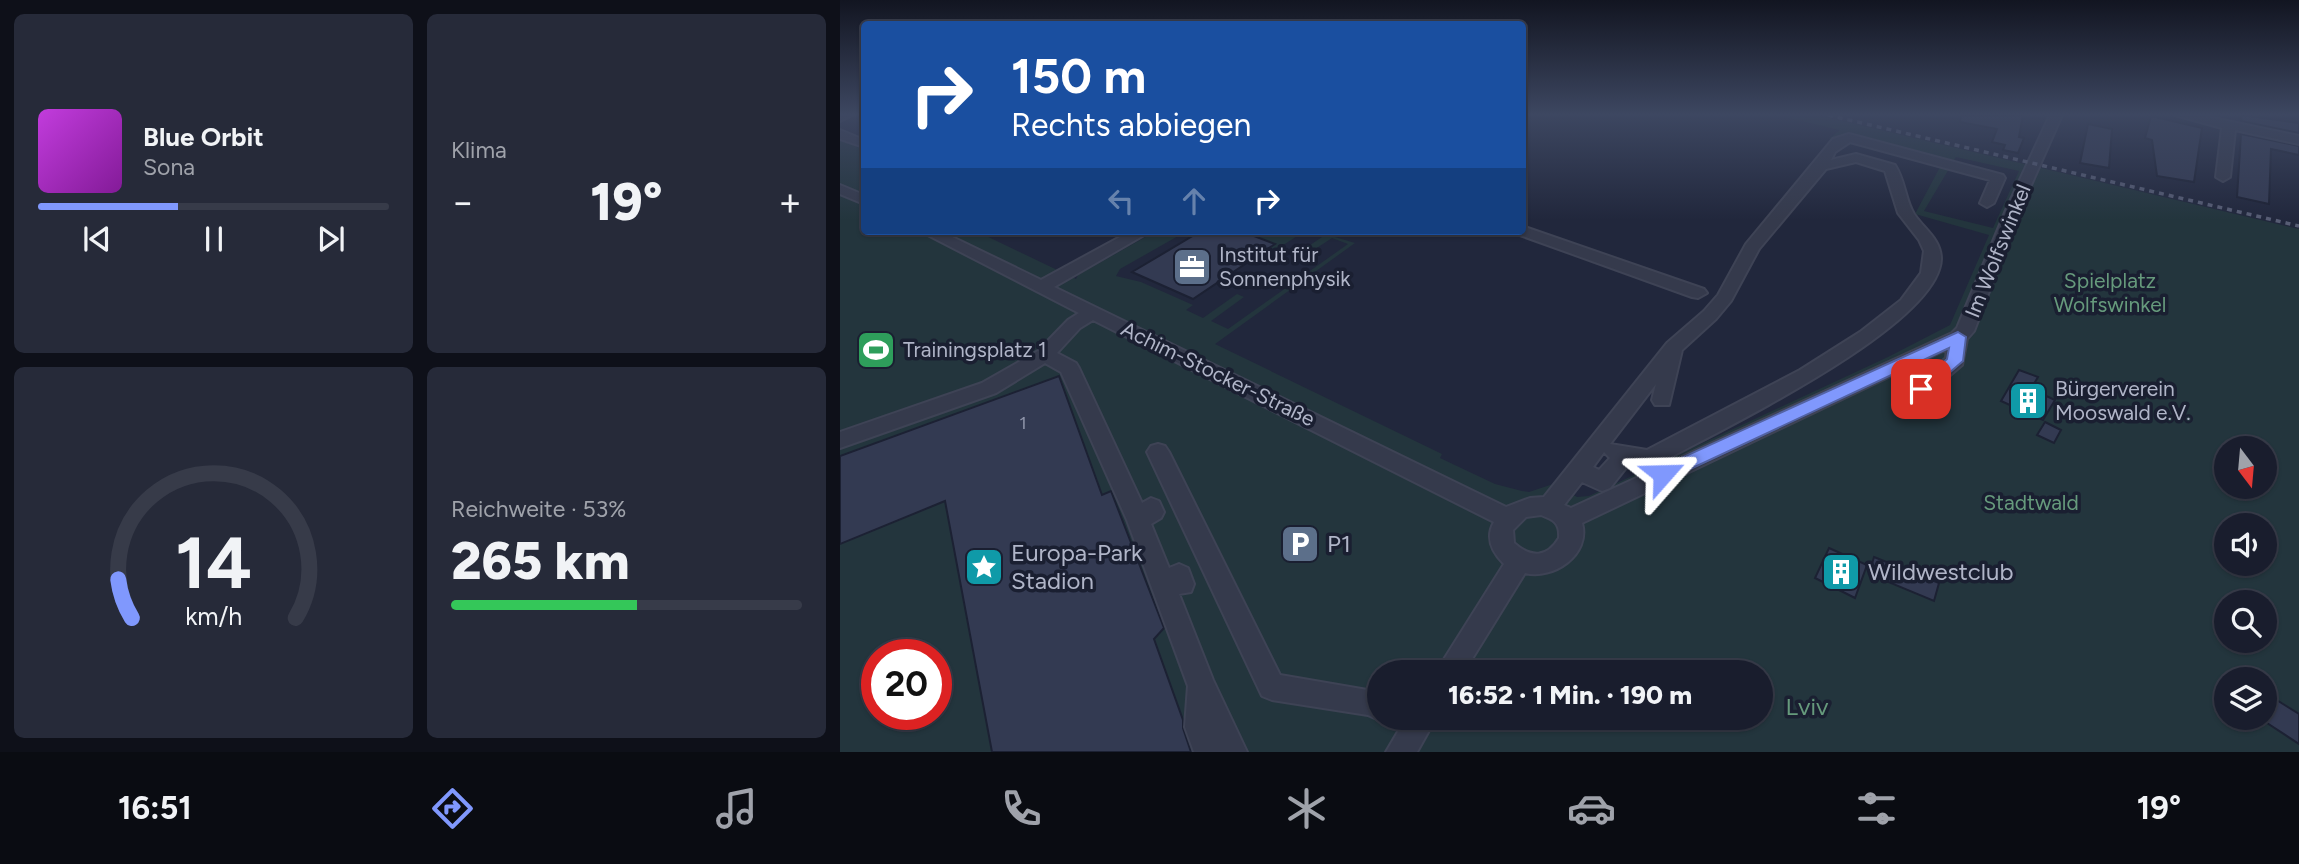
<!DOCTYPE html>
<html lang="de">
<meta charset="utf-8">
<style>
:root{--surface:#191d2d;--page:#262a39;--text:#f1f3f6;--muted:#9fa2aa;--line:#373b49;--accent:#8098fd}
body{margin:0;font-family:Figtree,sans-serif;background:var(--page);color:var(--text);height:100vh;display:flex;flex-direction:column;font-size:26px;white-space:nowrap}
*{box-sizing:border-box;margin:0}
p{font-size:23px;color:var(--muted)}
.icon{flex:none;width:38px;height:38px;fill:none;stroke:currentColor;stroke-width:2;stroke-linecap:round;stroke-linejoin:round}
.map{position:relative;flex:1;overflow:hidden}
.drawer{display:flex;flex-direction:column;gap:14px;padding:14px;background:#0e1019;width:840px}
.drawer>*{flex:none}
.banner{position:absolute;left:21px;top:21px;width:665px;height:214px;border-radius:7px;box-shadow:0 2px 5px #0004,0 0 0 2px var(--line);background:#1a4fa0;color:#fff;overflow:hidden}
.needle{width:46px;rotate:164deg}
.tools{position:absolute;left:1374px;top:436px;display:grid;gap:14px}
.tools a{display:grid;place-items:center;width:63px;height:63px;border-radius:50%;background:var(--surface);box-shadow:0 2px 5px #0004,0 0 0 2px var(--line);font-size:35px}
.speed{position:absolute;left:21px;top:639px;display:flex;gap:14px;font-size:35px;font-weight:700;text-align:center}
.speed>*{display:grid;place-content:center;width:91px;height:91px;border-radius:50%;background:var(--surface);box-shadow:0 2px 5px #0004,0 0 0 2px var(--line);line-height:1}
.speed .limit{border:10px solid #d22;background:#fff;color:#111}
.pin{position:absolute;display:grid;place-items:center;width:60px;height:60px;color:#fff;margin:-30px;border-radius:14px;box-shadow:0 4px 10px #0006}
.me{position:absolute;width:77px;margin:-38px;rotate:65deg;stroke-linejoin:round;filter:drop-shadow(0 0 5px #0008)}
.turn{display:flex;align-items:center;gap:24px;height:147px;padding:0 35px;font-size:32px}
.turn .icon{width:91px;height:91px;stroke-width:2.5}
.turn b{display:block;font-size:49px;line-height:60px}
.lanes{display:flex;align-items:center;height:66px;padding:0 35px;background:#0003;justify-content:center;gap:35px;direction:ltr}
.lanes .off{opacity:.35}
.big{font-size:52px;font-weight:800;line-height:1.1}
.drawer .tile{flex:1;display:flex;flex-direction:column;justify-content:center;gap:10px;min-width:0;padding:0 24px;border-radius:10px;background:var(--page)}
.drawer .dial{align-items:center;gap:0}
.dial svg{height:182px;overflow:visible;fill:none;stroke:var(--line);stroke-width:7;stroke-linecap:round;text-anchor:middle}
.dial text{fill:var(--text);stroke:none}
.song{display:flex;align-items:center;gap:21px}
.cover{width:84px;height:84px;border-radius:10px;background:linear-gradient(135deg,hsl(290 70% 55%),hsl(290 70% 35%))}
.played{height:7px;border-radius:4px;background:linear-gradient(90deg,var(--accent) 40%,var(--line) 40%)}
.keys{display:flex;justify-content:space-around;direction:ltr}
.heat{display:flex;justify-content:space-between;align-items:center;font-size:38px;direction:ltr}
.charge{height:10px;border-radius:5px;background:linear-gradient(90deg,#34c759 53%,var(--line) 0)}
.drawer .tiles{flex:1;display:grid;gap:14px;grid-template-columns:repeat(2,1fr)}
.trip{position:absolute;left:527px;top:660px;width:406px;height:70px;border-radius:35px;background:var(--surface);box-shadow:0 2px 5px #0004,0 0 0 2px var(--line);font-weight:800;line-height:70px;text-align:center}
.tab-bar{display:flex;height:112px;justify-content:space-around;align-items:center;background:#0a0c12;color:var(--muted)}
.tab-bar .icon{width:49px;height:49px}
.tab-bar .on{color:var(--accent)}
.tab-bar b{font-size:32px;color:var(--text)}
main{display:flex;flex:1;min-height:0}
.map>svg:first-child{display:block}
</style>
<main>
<section class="drawer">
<div class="tiles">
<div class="tile">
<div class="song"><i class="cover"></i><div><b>Blue Orbit</b><p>Sona</p></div></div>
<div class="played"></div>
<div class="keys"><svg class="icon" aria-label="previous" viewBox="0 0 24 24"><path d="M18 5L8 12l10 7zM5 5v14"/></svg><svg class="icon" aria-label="pause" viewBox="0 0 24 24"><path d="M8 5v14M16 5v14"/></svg><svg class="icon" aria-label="next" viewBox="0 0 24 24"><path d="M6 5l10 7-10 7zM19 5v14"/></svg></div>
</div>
<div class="tile"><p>Klima</p>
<div class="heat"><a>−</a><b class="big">19°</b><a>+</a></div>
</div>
<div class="tile dial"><svg viewBox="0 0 100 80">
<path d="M14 69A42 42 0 1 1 86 69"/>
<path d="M14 69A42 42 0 0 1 8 52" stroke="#8098fd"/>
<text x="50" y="56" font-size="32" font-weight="700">14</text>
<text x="50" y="72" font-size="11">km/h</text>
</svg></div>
<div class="tile"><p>Reichweite · 53%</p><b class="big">265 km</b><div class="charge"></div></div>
</div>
</section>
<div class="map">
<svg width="1459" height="752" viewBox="0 0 1459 752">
<rect width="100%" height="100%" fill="#21273c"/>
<g fill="#23353d" fill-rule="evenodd">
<path d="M936,115h41l482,114v523h-1459v-613l24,11v81h112l100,48 2,-4 78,-44h31l-67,38 -4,7 25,6 52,23 -7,5 17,8 34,-24 7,3 -33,24 17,8 120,-85 -16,-6 -35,23 -6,-3 34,-23 -10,-4 40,12 -140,101 227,110 -2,4 55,26 27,7 7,1 24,-8 24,13 12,-1 299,-139 62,-32 39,-90 -74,-21 25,-47 -111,-28 11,-9zM1116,157l63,14 -26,57 -69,-17zM1386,448h38v38h-38zM1386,525h38v39h-38zM1386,602h38v38h-38zM37,654h59v60h-59zM539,672h381v46h-381zM1386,679h38v39h-38z"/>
<path d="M401,231h64l-31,20 -5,-2 5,-5z"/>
</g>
<g fill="#333a52" stroke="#1c2133" stroke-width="2">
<path d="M1121,115h62l-4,22 5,1 -6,15 -15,-3 2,-5 -13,-3 5,-13 -37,-7z"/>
<path d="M1402,115l57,8v10l-58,-12z"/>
<path d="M1311,116l51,12 -8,54 -37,-6 -5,-36 -7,-2z"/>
<path d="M1248,124l24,5 -3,39 -29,-5z"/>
<path d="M1401,134l58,12v9l-28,-6 -2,55 -32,-7z"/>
<path d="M361,231h40l34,13 -82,55 -61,-27z"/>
<path d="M1179,370l19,7 -7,12 24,11 -12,20 -42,-19z"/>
<path d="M219,376l43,119 9,-4 53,137 -10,11 29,81v8l8,24h-199l-47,-251 -105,43v-88z"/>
<path d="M1205,422l16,8 -7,13 -17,-8z"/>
<path d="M989,548l38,17 -12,33 -40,-20z"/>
<path d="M1034,557l65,26 -5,18 -65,-27z"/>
<path d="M1424,692l35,22v30l-35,-23z"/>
</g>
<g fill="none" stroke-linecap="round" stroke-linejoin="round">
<defs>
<g id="minor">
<path d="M0,115h12l-12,6z"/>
<path d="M1210,115h12l-42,95 -46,121 -7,8 -5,26 -34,29h-14l-3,-5 3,-5 32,-26 1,-9 -365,174c9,32 -29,57 -57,50l-61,99h-28l68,-108c-12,-12 -19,-26 -10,-42l-401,-202 -13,8 -23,25 19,10 3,5 63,135 9,-5 8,3 5,11 -3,6 -10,6 18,44 10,-4 9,4 6,16 -3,8 -12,2 34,86 34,72h-53l-9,-25 3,-41 -61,-166 -66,-148 -16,-9 -49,30 -156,55v-16l142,-49 56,-32 30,-31 11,-7 -159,-82h20l101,49 90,-49h20l-97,56 452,220 24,-9 14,-1 123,-154 37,-32 14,-16 28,-51 87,-105 16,-5 154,41 2,3 -11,25 -7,4 -7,-4 10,-23 -140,-38 -15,10 -4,8 25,-6 39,11c10,15 10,34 19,49 10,15 27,25 27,45 -2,68 -226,173 -283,205l-8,2 -21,-2 -19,24 -8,3 -20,-9 -18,23 7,3 381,-175 5,-5 49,-118zM1016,162l29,9 13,42 21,27 5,11 -3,22 -20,27 -41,32 -60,38 -153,80 -37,-6 46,-60 -4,16 3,5h14l13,-55 34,-31 15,-18 28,-52 67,-80zM764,452l6,6 -11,12 -6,-3zM701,515c13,5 19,8 18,23 -12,20 -28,20 -45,5l-1,-13 13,-13z"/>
<path d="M1335,115h24l100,21v8l-64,-14 -5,47 -7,4 -7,-4 6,-49z"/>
<path d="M0,130l24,10v7l-24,-8z"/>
<path d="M0,185l24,10v9l-24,-10z"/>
<path d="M682,226l182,63 3,4 -9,5 -6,-1 -175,-63 -3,-3h8z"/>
<path d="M318,444l7,2 4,6 111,223 99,17v26h5l-5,2 -11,-5 -96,-15 -10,-4 -115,-244 4,-6z"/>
<path d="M566,718h30l-19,34h-31z"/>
</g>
</defs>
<use href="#minor" stroke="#3e4355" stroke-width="4"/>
<use href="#minor" fill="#353a4c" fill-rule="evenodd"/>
<path stroke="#575d74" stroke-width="3.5" stroke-dasharray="5 5" stroke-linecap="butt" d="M988,115l471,111"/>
</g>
<linearGradient id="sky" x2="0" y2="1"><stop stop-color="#121521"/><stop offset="0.52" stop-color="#3d4761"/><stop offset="1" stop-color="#3d4761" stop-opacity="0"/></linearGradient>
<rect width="1459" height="220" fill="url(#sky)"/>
<path fill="#8098fd" stroke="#5363a4" stroke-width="2" d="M1118,332l8,5 -3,24 -37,32h-11l-2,-4 34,-30 2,-11 -280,131h-12l-3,-5 3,-5z"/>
<defs>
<symbol id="office-square" viewBox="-11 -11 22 22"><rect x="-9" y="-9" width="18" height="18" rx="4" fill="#5c6f8a" stroke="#1a1f31"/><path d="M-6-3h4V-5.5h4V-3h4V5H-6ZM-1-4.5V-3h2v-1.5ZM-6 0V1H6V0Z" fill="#fff"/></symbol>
<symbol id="stadium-square" viewBox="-11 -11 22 22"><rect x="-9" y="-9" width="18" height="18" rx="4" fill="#2e9e5b" stroke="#1a1f31"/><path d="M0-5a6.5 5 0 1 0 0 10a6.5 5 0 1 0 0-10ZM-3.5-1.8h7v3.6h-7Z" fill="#fff"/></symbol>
<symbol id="building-square" viewBox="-11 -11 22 22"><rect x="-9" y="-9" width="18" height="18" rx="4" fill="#0f9aa8" stroke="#1a1f31"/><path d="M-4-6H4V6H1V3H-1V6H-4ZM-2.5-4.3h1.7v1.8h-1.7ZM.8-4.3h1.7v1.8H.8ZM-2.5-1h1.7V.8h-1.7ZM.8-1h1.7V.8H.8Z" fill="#fff"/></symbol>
<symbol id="parking-square" viewBox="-11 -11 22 22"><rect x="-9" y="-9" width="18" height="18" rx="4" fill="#5c6f8a" stroke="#1a1f31"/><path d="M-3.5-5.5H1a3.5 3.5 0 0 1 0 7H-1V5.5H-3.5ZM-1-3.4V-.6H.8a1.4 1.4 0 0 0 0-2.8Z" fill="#fff"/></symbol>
<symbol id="sight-square" viewBox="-11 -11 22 22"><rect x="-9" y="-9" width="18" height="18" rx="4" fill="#0f9aa8" stroke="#1a1f31"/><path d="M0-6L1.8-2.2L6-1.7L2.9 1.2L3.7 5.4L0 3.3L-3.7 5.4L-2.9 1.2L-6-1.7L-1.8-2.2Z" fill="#fff"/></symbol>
</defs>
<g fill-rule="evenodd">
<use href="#office-square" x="330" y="245" width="44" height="44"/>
<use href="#stadium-square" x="14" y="328" width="44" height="44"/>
<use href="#building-square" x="1166" y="379" width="44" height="44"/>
<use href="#parking-square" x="438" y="522" width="44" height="44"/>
<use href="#sight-square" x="122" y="545" width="44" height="44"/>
<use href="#building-square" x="979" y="550" width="44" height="44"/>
</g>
<g text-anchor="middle" stroke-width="7" stroke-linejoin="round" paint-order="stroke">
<g font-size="18" fill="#8f94a9">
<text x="183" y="429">1</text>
</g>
<g font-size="21" fill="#b0b5c8" stroke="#1a1f31">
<text transform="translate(1158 251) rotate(-68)" y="7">Im Wolfswinkel</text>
<text transform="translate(378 374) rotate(26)" y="7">Achim-Stocker-Straße</text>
</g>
<g font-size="21" fill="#b0b5c8" stroke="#1a1f31" text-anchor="start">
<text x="379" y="262">Institut für<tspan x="379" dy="24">Sonnenphysik</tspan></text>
<text x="63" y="357">Trainingsplatz 1</text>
<text x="1215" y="396">Bürgerverein<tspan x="1215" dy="24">Mooswald e.V.</tspan></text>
</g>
<g font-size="21" fill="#669a7c" stroke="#1a1f31">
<text x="1270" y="288">Spielplatz<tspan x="1270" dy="24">Wolfswinkel</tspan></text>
<text x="1191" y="510">Stadtwald</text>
</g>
<g font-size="24" fill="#b0b5c8" stroke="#1a1f31" text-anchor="start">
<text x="487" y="552">P1</text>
<text x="171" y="561">Europa-Park<tspan x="171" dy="28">Stadion</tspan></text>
<text x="1028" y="580">Wildwestclub</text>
</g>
<g font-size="24" fill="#669a7c" stroke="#1a1f31">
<text x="967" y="715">Lviv</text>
</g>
</g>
</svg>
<div class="tools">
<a><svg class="needle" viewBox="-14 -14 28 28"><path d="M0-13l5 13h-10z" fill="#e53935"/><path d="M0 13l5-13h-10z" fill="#9fa2aa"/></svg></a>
<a><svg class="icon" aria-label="sound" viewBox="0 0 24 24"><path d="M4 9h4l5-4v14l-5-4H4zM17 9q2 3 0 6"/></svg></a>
<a><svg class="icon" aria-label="search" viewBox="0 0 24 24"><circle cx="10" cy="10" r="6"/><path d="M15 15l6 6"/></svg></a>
<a><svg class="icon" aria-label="layers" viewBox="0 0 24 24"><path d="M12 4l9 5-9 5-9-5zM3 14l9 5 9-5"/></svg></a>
</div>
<div class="speed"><div class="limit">20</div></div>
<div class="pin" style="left:1081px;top:389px;background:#d93025"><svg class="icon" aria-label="arrive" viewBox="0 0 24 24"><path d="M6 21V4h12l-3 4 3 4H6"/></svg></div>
<svg class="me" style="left:823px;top:474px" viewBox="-20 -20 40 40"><path d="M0-17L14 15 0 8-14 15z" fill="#8098fd" stroke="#fff" stroke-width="4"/></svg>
<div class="trip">16:52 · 1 Min. · 190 m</div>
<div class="banner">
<div class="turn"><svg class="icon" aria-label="right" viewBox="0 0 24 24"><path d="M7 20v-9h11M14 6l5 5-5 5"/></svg><div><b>150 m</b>Rechts abbiegen</div></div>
<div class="lanes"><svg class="icon off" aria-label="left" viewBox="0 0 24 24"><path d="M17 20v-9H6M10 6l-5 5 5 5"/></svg><svg class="icon off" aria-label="ahead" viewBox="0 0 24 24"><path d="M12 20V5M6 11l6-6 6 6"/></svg><svg class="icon" aria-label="right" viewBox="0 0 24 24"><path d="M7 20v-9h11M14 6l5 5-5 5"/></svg></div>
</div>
</div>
</main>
<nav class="tab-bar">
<b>16:51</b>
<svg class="icon on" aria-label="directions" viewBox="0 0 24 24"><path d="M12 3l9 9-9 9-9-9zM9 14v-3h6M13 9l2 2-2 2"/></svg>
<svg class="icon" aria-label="music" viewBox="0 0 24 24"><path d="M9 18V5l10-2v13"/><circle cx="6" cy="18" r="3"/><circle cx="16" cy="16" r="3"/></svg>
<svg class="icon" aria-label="phone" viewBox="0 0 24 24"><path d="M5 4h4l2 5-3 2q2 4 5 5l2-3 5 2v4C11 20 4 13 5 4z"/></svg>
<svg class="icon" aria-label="climate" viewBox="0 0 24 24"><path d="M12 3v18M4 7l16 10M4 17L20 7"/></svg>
<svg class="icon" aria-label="car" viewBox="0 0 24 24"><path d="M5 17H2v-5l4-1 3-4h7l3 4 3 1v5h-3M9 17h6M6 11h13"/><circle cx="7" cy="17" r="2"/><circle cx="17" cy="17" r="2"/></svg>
<svg class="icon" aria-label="filters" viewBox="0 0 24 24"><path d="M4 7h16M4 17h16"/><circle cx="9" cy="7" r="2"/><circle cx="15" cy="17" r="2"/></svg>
<b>19°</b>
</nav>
